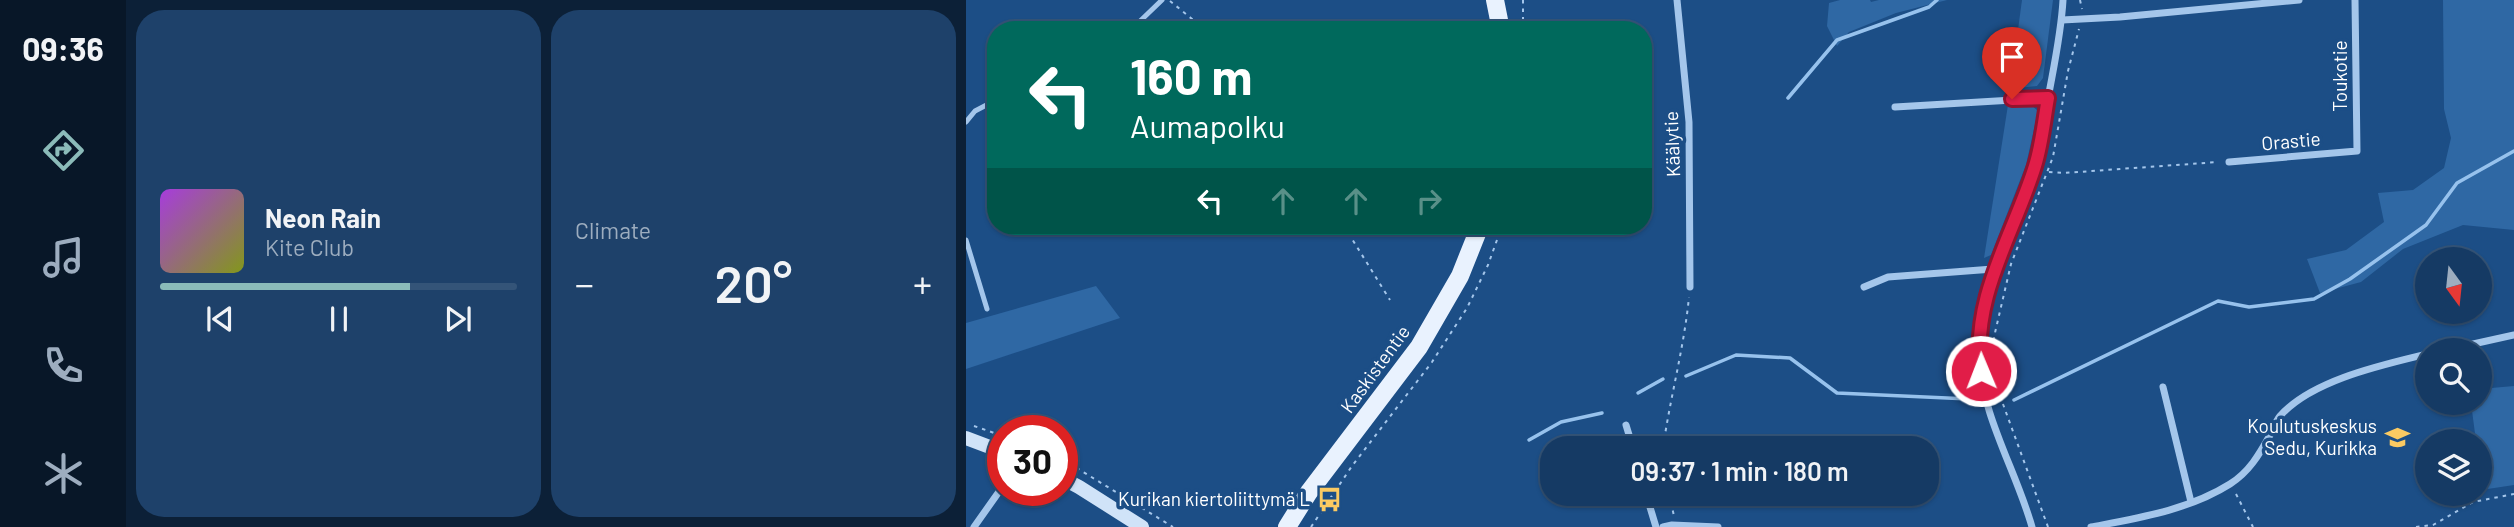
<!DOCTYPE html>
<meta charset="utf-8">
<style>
:root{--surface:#153a64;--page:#1e416a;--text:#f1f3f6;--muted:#9dadbf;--line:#345478;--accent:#8bbbb9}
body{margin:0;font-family:Barlow,sans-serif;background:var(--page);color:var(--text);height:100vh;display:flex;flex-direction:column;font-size:26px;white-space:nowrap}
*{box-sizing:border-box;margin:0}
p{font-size:23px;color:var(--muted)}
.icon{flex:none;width:38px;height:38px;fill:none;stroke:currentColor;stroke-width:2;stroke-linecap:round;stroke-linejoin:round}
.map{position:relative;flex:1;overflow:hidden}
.panel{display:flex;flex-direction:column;gap:10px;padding:10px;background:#0c2037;width:840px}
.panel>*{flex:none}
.top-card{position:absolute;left:21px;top:21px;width:665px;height:214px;border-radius:28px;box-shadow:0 2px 5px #0004,0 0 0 2px var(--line);background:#00695c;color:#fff;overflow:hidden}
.needle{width:46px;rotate:165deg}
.controls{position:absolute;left:1449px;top:247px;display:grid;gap:14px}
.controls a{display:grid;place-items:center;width:77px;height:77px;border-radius:50%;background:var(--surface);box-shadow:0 2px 5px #0004,0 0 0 2px var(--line);font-size:35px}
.speed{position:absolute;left:21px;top:415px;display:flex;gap:14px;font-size:35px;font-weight:700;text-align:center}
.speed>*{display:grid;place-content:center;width:91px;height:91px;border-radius:50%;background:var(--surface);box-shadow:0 2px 5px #0004,0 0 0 2px var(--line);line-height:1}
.speed .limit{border:10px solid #d22;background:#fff;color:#111}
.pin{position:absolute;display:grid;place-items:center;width:60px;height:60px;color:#fff;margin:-72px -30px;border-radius:50% 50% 50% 0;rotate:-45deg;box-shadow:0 0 7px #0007}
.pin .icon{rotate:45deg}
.me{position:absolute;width:77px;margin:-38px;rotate:359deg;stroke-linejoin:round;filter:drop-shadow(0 0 5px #0008)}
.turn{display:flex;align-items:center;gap:24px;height:147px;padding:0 28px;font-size:32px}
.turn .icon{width:91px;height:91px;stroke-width:2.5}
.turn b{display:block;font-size:49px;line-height:60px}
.lanes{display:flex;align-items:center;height:66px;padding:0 28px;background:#0003;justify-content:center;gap:35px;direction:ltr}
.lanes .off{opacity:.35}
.big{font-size:52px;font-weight:600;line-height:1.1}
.panel .card{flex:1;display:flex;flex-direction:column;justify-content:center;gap:10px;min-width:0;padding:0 24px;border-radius:28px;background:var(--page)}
.song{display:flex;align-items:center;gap:21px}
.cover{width:84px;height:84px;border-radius:10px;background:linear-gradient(135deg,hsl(280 70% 55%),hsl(70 70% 35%))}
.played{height:7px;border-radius:4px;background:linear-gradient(90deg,var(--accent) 70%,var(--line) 70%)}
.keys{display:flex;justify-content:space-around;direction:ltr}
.heat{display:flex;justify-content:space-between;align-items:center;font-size:38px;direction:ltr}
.panel .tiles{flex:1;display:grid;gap:10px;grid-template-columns:repeat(2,1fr)}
.trip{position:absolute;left:574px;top:436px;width:399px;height:70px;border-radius:28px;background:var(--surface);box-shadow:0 2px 5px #0004,0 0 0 2px var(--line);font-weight:600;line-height:70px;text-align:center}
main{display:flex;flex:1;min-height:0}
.dock{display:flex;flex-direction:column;width:126px;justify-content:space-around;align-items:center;background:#081728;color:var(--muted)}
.dock .icon{width:49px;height:49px}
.dock .selected{color:var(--accent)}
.dock b{font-size:32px;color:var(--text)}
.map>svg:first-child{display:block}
</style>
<main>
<nav class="dock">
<b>09:36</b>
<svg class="icon selected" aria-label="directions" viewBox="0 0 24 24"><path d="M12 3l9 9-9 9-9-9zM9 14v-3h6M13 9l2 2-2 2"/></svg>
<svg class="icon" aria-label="music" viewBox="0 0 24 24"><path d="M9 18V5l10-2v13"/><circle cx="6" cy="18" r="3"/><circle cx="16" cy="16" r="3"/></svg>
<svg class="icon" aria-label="phone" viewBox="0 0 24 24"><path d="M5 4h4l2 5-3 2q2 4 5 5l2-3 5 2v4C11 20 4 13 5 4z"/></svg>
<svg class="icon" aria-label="climate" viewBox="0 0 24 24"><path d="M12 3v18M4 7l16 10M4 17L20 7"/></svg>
</nav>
<section class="panel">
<div class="tiles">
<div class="card">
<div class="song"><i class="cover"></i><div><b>Neon Rain</b><p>Kite Club</p></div></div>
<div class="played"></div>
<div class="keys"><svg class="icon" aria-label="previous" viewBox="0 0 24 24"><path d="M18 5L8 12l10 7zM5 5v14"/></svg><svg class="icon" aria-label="pause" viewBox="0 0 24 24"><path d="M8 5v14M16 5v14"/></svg><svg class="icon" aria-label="next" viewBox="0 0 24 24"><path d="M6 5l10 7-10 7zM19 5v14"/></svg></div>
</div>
<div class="card"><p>Climate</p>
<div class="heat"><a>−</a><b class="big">20°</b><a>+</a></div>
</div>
</div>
</section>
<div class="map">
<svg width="1548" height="527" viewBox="0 0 1548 527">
<rect width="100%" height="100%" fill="#1c4e86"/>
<g fill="#2f68a4">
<path d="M874,0h30l1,2 8,-2h68l-51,13 -47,19 -12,14 -10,-20 2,-23z"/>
<path d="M1056,0h31l-10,78 -6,8 -27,3z"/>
<path d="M1477,0h71v230l-51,-5 -60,24 -42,33 -41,11 -13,-34 39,-9 38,-28 -6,-29 35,-3 31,-22 7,-30 -7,-29z"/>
<path d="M1064,104l8,7 -12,54 -35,90 -7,3 24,-153z"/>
<path d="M130,286l24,32 -154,51v-46z"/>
<path d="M1548,386v99l-33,5 -1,-49h-4l-5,-38 9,-1v-13z"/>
</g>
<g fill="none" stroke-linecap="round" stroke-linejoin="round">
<g stroke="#97c2ed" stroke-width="3.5">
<path d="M822,98l49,-58 92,-33 8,-7"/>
<path d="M720,376l50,-21 54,3 47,35 132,6"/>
<path d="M672,393l25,-14"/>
<path d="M1048,400l204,-99 31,6 65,-8 36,-20 76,-54 31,-42 57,-32"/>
<path d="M563,440l32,-18 41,-9"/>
</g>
<g stroke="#a4c6eb" stroke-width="2" stroke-dasharray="3.5 5" stroke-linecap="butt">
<path d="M557,0v30"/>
<path d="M1114,0l2,9"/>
<path d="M204,1l22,18 9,11"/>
<path d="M1083,172l15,1 154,-11"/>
<path d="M378,226l46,74"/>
<path d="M8,426l29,10"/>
<path d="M697,448c7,-50 21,-100 26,-151"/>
<path d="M96,459l111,68"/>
<path d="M703,494l5,22"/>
<path d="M1270,494l17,33"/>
<path d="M345,527l41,-61 80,-104 35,-54 21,-43 14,-39"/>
<path d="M1082,527l-52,-142 -2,-48 17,-73 42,-107 15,-86 11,-42"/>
<path d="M1450,527l17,-2 40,-23 41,-8"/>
</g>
<g stroke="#a4c6eb" stroke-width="5">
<path d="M160,30l10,-5 26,-25"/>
<path d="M0,122l9,-11 21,-11"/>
<path d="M0,240l21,69"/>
</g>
<g stroke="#a4c6eb" stroke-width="7">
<path d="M711,0l12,122 1,165"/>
<path d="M1096,20l58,-3 179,-17"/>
<path d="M929,107l153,-9"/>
<path d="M1263,162l128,-11 -2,-151"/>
<path d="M898,287l24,-10 105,-8"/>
<path d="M1480,350l68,-15"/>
<path d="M1197,387l28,115"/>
<path d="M660,425l7,23"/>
<path d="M680,494l10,33"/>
<path d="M8,527l29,-41"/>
<path d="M697,527l9,-2 46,2"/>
<path d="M1066,527c-16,-57 -51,-112 -53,-172 -2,-67 35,-126 55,-188 7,-17 8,-38 12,-57 6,-36 15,-73 17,-110"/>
<path d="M1125,527c47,-9 98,-17 139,-43 19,-12 29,-29 40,-49 3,-6 6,-14 10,-19 32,-36 102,-51 147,-62"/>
</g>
<g stroke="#d0e3f8" stroke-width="14">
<path d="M0,438l37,14"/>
<path d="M96,478l17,9 63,40"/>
</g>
<g stroke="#e9f2fe" stroke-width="18">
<path d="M529,0l6,30"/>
<path d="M321,527l22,-35 110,-145 41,-71 20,-50"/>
</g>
</g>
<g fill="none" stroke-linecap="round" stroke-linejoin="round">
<defs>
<path id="route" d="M1015,371c-10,-74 33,-137 54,-205 7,-22 9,-46 13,-68l-36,1"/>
</defs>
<use href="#route" stroke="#92132f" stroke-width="18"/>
<use href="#route" stroke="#e11d48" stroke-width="12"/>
</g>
<defs>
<symbol id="school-bare" viewBox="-9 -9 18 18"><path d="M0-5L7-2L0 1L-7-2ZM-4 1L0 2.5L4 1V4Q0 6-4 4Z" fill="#fbca62" stroke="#1c4e86" stroke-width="2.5" paint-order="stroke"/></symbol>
<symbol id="bus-bare" viewBox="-9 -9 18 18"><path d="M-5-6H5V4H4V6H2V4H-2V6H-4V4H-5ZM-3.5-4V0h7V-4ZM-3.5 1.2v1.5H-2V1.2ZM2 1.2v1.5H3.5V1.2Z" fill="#fbca62" stroke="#1c4e86" stroke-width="2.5" paint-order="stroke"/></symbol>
</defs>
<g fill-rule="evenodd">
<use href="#school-bare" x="1414" y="420" width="35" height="35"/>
<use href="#bus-bare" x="346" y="482" width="35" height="35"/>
</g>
<g text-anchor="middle" stroke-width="7" stroke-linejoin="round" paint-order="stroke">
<g font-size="19" fill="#fff" stroke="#1c4e86">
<text transform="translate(1374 76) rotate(-90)" y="7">Toukotie</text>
<text transform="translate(1325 141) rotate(-5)" y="7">Orastie</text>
<text transform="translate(706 144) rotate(-92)" y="7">Käälytie</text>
<text transform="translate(409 369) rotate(-54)" y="7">Kaskistentie</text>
</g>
<g font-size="19" fill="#fff" stroke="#1c4e86" text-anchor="end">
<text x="1411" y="433">Koulutuskeskus<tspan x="1411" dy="22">Sedu, Kurikka</tspan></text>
<text x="344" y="506">Kurikan kiertoliittymä L</text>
</g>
</g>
</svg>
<div class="controls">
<a><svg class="needle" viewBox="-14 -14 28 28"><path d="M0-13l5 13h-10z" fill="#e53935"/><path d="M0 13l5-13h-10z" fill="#9dadbf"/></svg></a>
<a><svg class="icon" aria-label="search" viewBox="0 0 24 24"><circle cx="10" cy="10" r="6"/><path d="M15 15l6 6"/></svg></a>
<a><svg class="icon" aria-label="layers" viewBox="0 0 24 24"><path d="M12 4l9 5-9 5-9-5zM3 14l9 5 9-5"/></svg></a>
</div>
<div class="speed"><div class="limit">30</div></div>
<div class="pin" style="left:1046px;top:99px;background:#d93025"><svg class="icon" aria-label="arrive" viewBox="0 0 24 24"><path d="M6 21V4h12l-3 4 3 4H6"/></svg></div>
<svg class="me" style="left:1015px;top:371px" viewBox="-20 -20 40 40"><circle r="17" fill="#e11d48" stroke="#fff" stroke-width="3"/><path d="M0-11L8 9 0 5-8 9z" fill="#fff"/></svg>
<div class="trip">09:37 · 1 min · 180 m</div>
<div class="top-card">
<div class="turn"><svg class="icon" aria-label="left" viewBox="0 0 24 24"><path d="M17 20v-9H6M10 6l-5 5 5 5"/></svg><div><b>160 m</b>Aumapolku</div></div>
<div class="lanes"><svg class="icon" aria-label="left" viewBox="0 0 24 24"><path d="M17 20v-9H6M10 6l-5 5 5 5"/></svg><svg class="icon off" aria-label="ahead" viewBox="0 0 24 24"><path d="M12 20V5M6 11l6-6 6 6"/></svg><svg class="icon off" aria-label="ahead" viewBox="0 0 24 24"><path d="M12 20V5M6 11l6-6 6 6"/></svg><svg class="icon off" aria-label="right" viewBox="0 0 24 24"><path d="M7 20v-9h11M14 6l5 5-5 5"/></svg></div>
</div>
</div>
</main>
